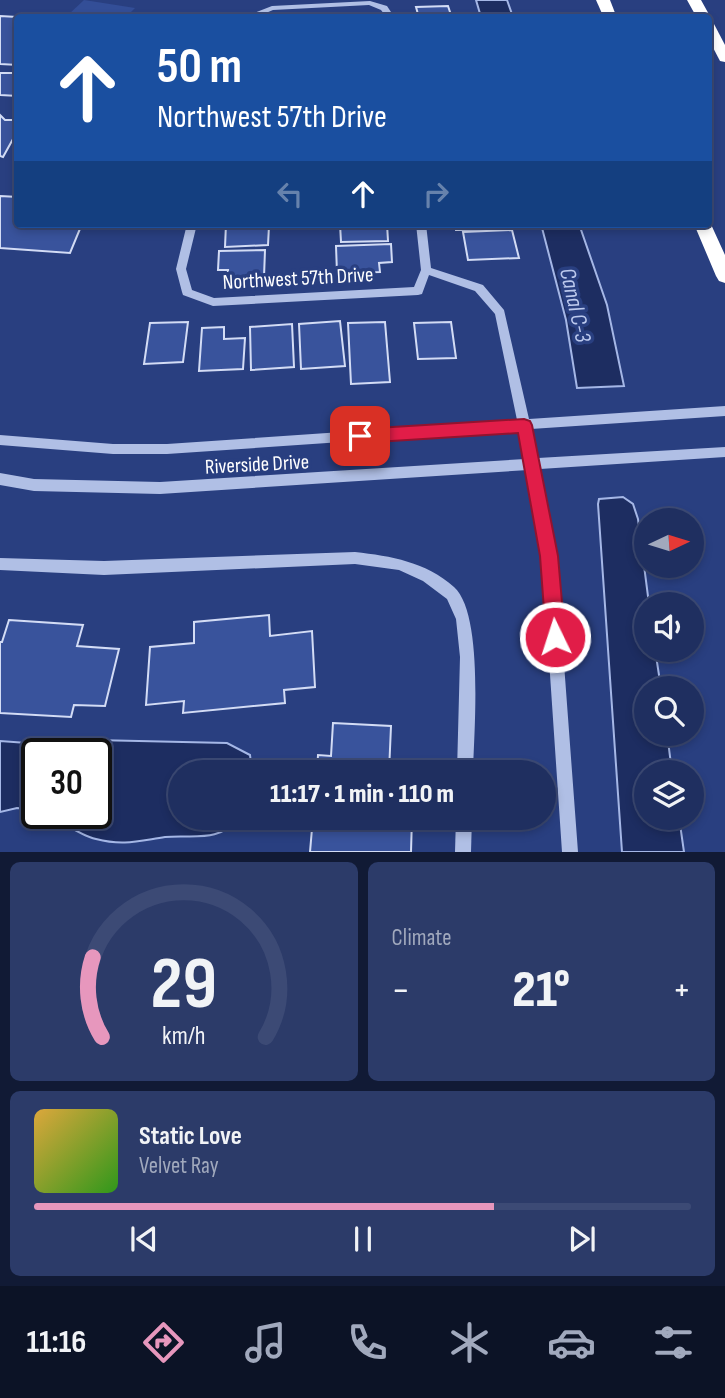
<!DOCTYPE html>
<meta charset="utf-8">
<style>
:root{--surface:#1f2f60;--page:#2c3b69;--text:#f1f3f6;--muted:#a1a9bd;--line:#3c4a75;--accent:#e797bd}
body{margin:0;font-family:"Sofia Sans Condensed",sans-serif;background:var(--page);color:var(--text);height:100vh;display:flex;flex-direction:column;font-size:26px;white-space:nowrap}
*{box-sizing:border-box;margin:0}
p{font-size:23px;color:var(--muted)}
.icon{flex:none;width:38px;height:38px;fill:none;stroke:currentColor;stroke-width:2;stroke-linecap:round;stroke-linejoin:round}
.map{position:relative;height:852px;overflow:hidden}
.panel{display:flex;flex-direction:column;gap:10px;padding:10px;background:#111a35;flex:1}
.panel>*{flex:none}
.banner{position:absolute;left:14px;top:14px;width:698px;height:214px;border-radius:7px;box-shadow:0 4px 10px #0003,0 0 0 2px var(--line);background:#1a4fa0;color:#fff;overflow:hidden}
.needle{width:46px;rotate:86deg}
.buttons{position:absolute;left:634px;top:508px;display:grid;gap:14px}
.buttons a{display:grid;place-items:center;width:70px;height:70px;border-radius:50%;background:var(--surface);box-shadow:0 4px 10px #0003,0 0 0 2px var(--line);font-size:35px}
.speed{position:absolute;left:21px;top:738px;display:flex;gap:14px;font-size:35px;font-weight:700;text-align:center}
.speed>*{display:grid;place-content:center;width:91px;height:91px;border-radius:50%;background:var(--surface);box-shadow:0 4px 10px #0003,0 0 0 2px var(--line);line-height:1}
.speed .limit{border:4px solid #111;border-radius:10px;background:#fff;color:#111}
.pin{position:absolute;display:grid;place-items:center;width:60px;height:60px;color:#fff;margin:-30px;border-radius:14px;box-shadow:0 4px 10px #0006}
.me{position:absolute;width:77px;margin:-38px;rotate:356deg;stroke-linejoin:round;filter:drop-shadow(0 0 5px #0008)}
.turn{display:flex;align-items:center;gap:24px;height:147px;padding:0 28px;font-size:32px}
.turn .icon{width:91px;height:91px;stroke-width:2.5}
.turn b{display:block;font-size:49px;line-height:60px}
.lanes{display:flex;align-items:center;height:66px;padding:0 28px;background:#0003;justify-content:center;gap:35px;direction:ltr}
.lanes .off{opacity:.35}
.big{font-size:52px;font-weight:800;line-height:1.1}
.panel .widget{flex:1;display:flex;flex-direction:column;justify-content:center;gap:10px;min-width:0;padding:0 24px;border-radius:10px;background:var(--page)}
.panel .dial{align-items:center;gap:0}
.dial svg{height:182px;overflow:visible;fill:none;stroke:var(--line);stroke-width:7;stroke-linecap:round;text-anchor:middle}
.dial text{fill:var(--text);stroke:none}
.song{display:flex;align-items:center;gap:21px}
.cover{width:84px;height:84px;border-radius:10px;background:linear-gradient(135deg,hsl(40 70% 55%),hsl(110 70% 35%))}
.played{height:7px;border-radius:4px;background:linear-gradient(90deg,var(--accent) 70%,var(--line) 70%)}
.keys{display:flex;justify-content:space-around;direction:ltr}
.heat{display:flex;justify-content:space-between;align-items:center;font-size:38px;direction:ltr}
.panel .tiles{flex:1;display:grid;gap:10px;grid-template-columns:1fr 1fr}
.widget:last-child{grid-column:span 2}
.trip{position:absolute;left:168px;top:760px;width:388px;height:70px;border-radius:35px;background:var(--surface);box-shadow:0 4px 10px #0003,0 0 0 2px var(--line);font-weight:800;line-height:70px;text-align:center}
.menu{display:flex;height:112px;justify-content:space-around;align-items:center;background:#0c1326;color:var(--muted)}
.menu .icon{width:49px;height:49px}
.menu .on{color:var(--accent)}
.menu b{font-size:32px;color:var(--text)}
.map>svg:first-child{display:block}
</style>
<div class="map">
<svg width="725" height="852" viewBox="0 0 725 852">
<rect width="100%" height="100%" fill="#293f80"/>
<path fill="#334e97" d="M84,0l51,8 -9,9 -58,-2z"/>
<g fill="#1d2d61" stroke="#a5b7e6" stroke-width="2">
<path d="M476,0h31l6,17h-32z"/>
<path d="M541,224h38l28,81 17,81 -47,2 -11,-68z"/>
<path d="M623,497l10,7 5,15 11,85h-3v45h9l6,39h-15v45h21l5,39h-26v45h33l5,35h-62l-24,-348 1,-5z"/>
<path d="M50,739l177,4 23,12 2,17h-72v45h59c-19,27 -48,17 -74,20 -27,4 -42,9 -69,2 -17,-4 -33,-17 -48,-25h48v-60h-59v56l-20,-2 -17,4v-71l27,2z"/>
</g>
<g fill="#39539c" stroke="#d3dcf5" stroke-width="2">
<path d="M448,6l4,12h-33l-3,-11z"/>
<path d="M328,13h36l1,5h-37z"/>
<path d="M0,16l35,2h-17v47l-18,-1z"/>
<path d="M0,73h18v23l-18,-1z"/>
<path d="M0,115l5,5h13v10l-15,27 -3,-1z"/>
<path d="M0,196l18,1v27h64l-12,29 -70,-5z"/>
<path d="M226,224h47l-4,2 -1,19 -43,2z"/>
<path d="M340,224h47l1,17 -47,1z"/>
<path d="M455,224h44l1,5 -44,1z"/>
<path d="M512,230l7,28 -51,2 -5,-28z"/>
<path d="M391,244l1,18 -13,1 1,9 -43,1 -1,-27z"/>
<path d="M265,250l-1,27 -37,1 1,-8h-10l1,-19z"/>
<path d="M340,321l5,45 -44,3 -2,-45z"/>
<path d="M188,322l-5,40 -39,2 6,-41z"/>
<path d="M385,322l5,60 -39,2 -3,-61z"/>
<path d="M451,322l5,36 -38,1 -4,-36z"/>
<path d="M292,324l2,43 -43,3 -1,-43z"/>
<path d="M224,327v12l21,-1 -2,31 -44,2 3,-43z"/>
<path d="M269,615l1,21 42,-5 3,56 -31,3 1,13 -102,10 1,-12 -38,4 4,-58 44,-4v-21z"/>
<path d="M9,620l74,5 -6,21 42,3 -14,57 -31,-1 -3,12 -71,-4v-71h2z"/>
<path d="M333,723l58,3 -2,46h-72l1,-17 13,1z"/>
<path d="M313,817h99l-1,35h-101z"/>
</g>
<g fill="none" stroke-linecap="round" stroke-linejoin="round">
<g fill="#b0bfe5" fill-rule="evenodd">
<path d="M370,1l17,5 8,12h-8l-6,-8 -12,-5 -96,5 -19,8h-13l31,-12z"/>
<path d="M187,224h10l-11,45 6,21 22,8 200,-11 7,-17 -5,-46h10l5,44 52,17 21,25 25,109 196,-13v10l-194,13 7,29 187,-11v10l-185,12 16,87 22,296h-16l-20,-296 -14,-86 -368,24 -126,-3 -34,-6v-12l34,6 126,3 365,-23 -6,-29 -352,24h-54l-113,-9v-10l113,9h54l350,-24 -22,-106 -20,-23 -46,-16 -7,19 -4,1 -205,11 -30,-11 -1,-3 -6,-23z"/>
<path d="M355,552c36,4 71,10 99,35 30,27 20,145 19,185h-16l3,-115 -4,-38 -9,-20 -24,-18 -24,-11 -44,-6 -251,11 -104,-5v-12l104,3z"/>
<path d="M456,817h16l-1,35h-16z"/>
</g>
<g fill="#fff" fill-rule="evenodd">
<path d="M596,0h14l7,18h-13z"/>
<path d="M687,0h14l10,18 -2,3v-3h-12z"/>
<path d="M709,23l5,1 11,21v17l-5,-1 -11,-21z"/>
<path d="M709,220l16,35v28l-6,-2 -3,-5 -22,-52h15z"/>
</g>
</g>
<path fill="#e11d48" stroke="#92132f" stroke-width="2" d="M524,419l6,2 2,4 26,131 7,81 -3,7 -7,2 -7,-2 -2,-7 -6,-81 -22,-123 -158,10 -6,-2 -2,-5 2,-5 6,-2z"/>
<g text-anchor="middle" stroke-width="7" stroke-linejoin="round" paint-order="stroke">
<g font-size="21" fill="#fff" stroke="#293f80">
<text transform="translate(298 278) rotate(-3)" y="7">Northwest 57th Drive</text>
<text transform="translate(257 464) rotate(-3)" y="7">Riverside Drive</text>
</g>
<g font-size="23" font-style="italic" fill="#bcc9ed" stroke="#293f80">
<text transform="translate(576 305) rotate(77)" y="8">Canal C-3</text>
</g>
</g>
</svg>
<div class="buttons">
<a><svg class="needle" viewBox="-14 -14 28 28"><path d="M0-13l5 13h-10z" fill="#e53935"/><path d="M0 13l5-13h-10z" fill="#a1a9bd"/></svg></a>
<a><svg class="icon" aria-label="sound" viewBox="0 0 24 24"><path d="M4 9h4l5-4v14l-5-4H4zM17 9q2 3 0 6"/></svg></a>
<a><svg class="icon" aria-label="search" viewBox="0 0 24 24"><circle cx="10" cy="10" r="6"/><path d="M15 15l6 6"/></svg></a>
<a><svg class="icon" aria-label="layers" viewBox="0 0 24 24"><path d="M12 4l9 5-9 5-9-5zM3 14l9 5 9-5"/></svg></a>
</div>
<div class="speed"><div class="limit">30</div></div>
<div class="pin" style="left:360px;top:436px;background:#d93025"><svg class="icon" aria-label="arrive" viewBox="0 0 24 24"><path d="M6 21V4h12l-3 4 3 4H6"/></svg></div>
<svg class="me" style="left:555px;top:637px" viewBox="-20 -20 40 40"><circle r="17" fill="#e11d48" stroke="#fff" stroke-width="3"/><path d="M0-11L8 9 0 5-8 9z" fill="#fff"/></svg>
<div class="trip">11:17 · 1 min · 110 m</div>
<div class="banner">
<div class="turn"><svg class="icon" aria-label="ahead" viewBox="0 0 24 24"><path d="M12 20V5M6 11l6-6 6 6"/></svg><div><b>50 m</b>Northwest 57th Drive</div></div>
<div class="lanes"><svg class="icon off" aria-label="left" viewBox="0 0 24 24"><path d="M17 20v-9H6M10 6l-5 5 5 5"/></svg><svg class="icon" aria-label="ahead" viewBox="0 0 24 24"><path d="M12 20V5M6 11l6-6 6 6"/></svg><svg class="icon off" aria-label="right" viewBox="0 0 24 24"><path d="M7 20v-9h11M14 6l5 5-5 5"/></svg></div>
</div>
</div>
<section class="panel">
<div class="tiles">
<div class="widget dial"><svg viewBox="0 0 100 80">
<path d="M14 69A42 42 0 1 1 86 69"/>
<path d="M14 69A42 42 0 0 1 10 34" stroke="#e797bd"/>
<text x="50" y="56" font-size="32" font-weight="700">29</text>
<text x="50" y="72" font-size="11">km/h</text>
</svg></div>
<div class="widget"><p>Climate</p>
<div class="heat"><a>−</a><b class="big">21°</b><a>+</a></div>
</div>
<div class="widget">
<div class="song"><i class="cover"></i><div><b>Static Love</b><p>Velvet Ray</p></div></div>
<div class="played"></div>
<div class="keys"><svg class="icon" aria-label="previous" viewBox="0 0 24 24"><path d="M18 5L8 12l10 7zM5 5v14"/></svg><svg class="icon" aria-label="pause" viewBox="0 0 24 24"><path d="M8 5v14M16 5v14"/></svg><svg class="icon" aria-label="next" viewBox="0 0 24 24"><path d="M6 5l10 7-10 7zM19 5v14"/></svg></div>
</div>
</div>
</section>
<nav class="menu">
<b>11:16</b>
<svg class="icon on" aria-label="directions" viewBox="0 0 24 24"><path d="M12 3l9 9-9 9-9-9zM9 14v-3h6M13 9l2 2-2 2"/></svg>
<svg class="icon" aria-label="music" viewBox="0 0 24 24"><path d="M9 18V5l10-2v13"/><circle cx="6" cy="18" r="3"/><circle cx="16" cy="16" r="3"/></svg>
<svg class="icon" aria-label="phone" viewBox="0 0 24 24"><path d="M5 4h4l2 5-3 2q2 4 5 5l2-3 5 2v4C11 20 4 13 5 4z"/></svg>
<svg class="icon" aria-label="climate" viewBox="0 0 24 24"><path d="M12 3v18M4 7l16 10M4 17L20 7"/></svg>
<svg class="icon" aria-label="car" viewBox="0 0 24 24"><path d="M5 17H2v-5l4-1 3-4h7l3 4 3 1v5h-3M9 17h6M6 11h13"/><circle cx="7" cy="17" r="2"/><circle cx="17" cy="17" r="2"/></svg>
<svg class="icon" aria-label="filters" viewBox="0 0 24 24"><path d="M4 7h16M4 17h16"/><circle cx="9" cy="7" r="2"/><circle cx="15" cy="17" r="2"/></svg>
</nav>
